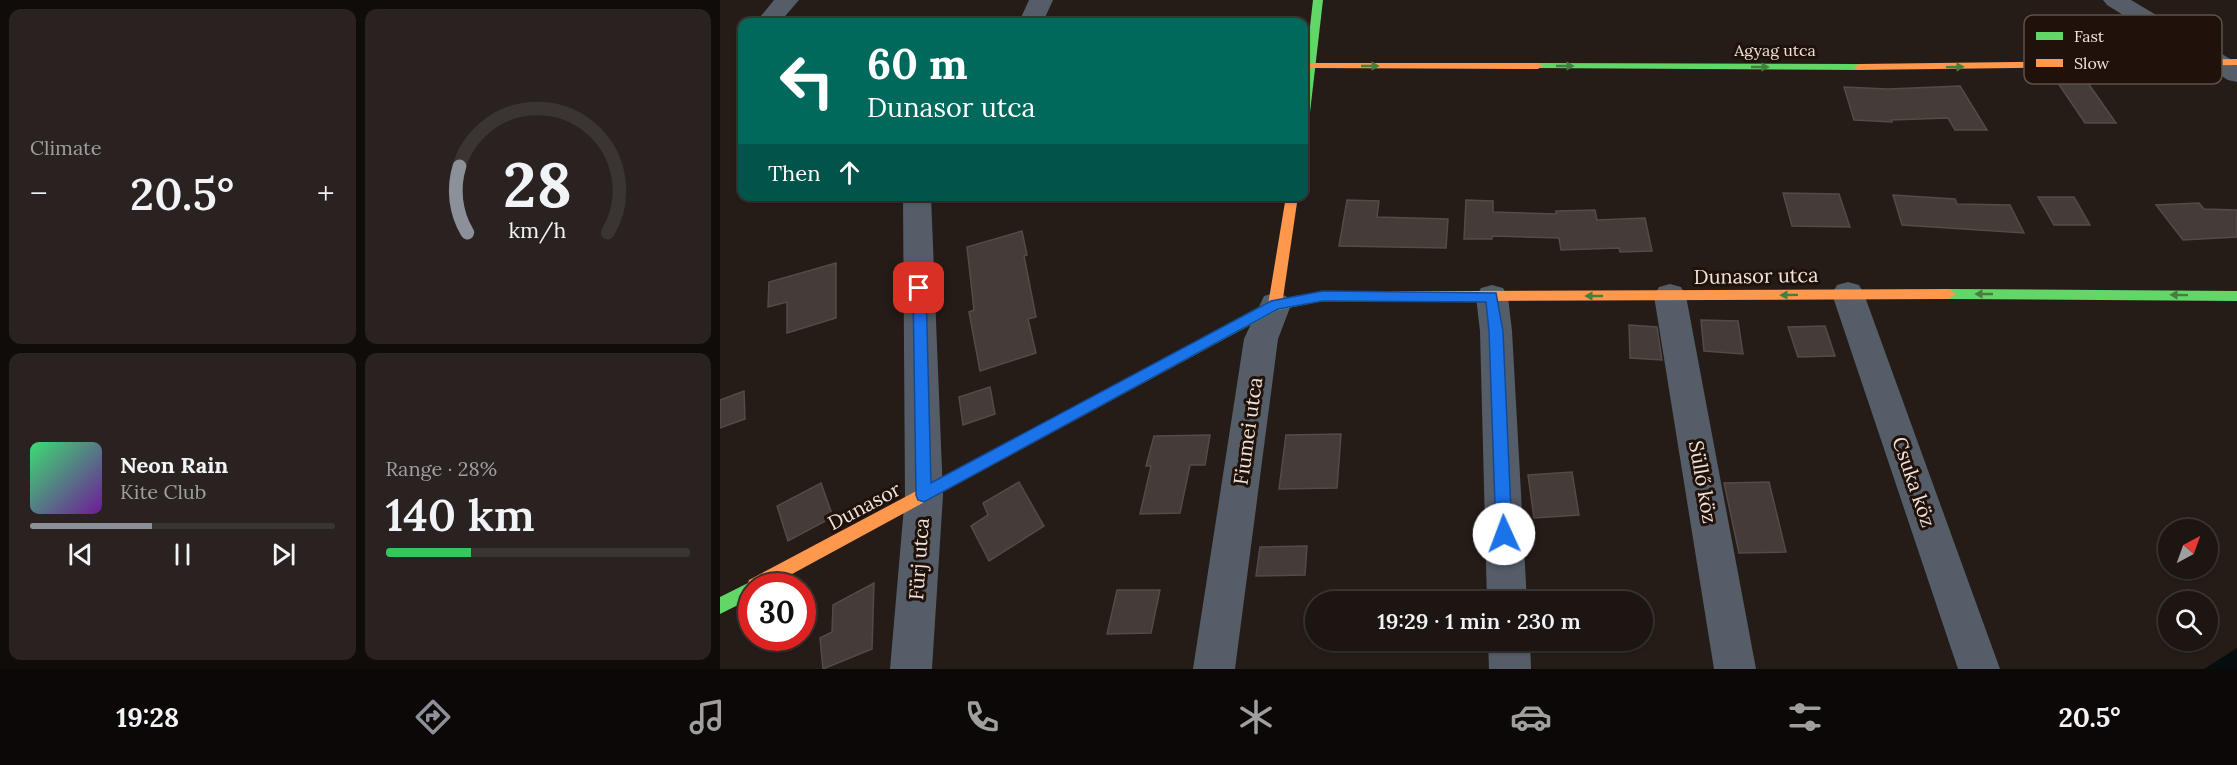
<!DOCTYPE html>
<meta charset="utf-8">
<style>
:root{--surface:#1c1512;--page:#292220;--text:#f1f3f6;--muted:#a09f9f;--line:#3a3432;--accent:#8c9099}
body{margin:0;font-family:Lora,serif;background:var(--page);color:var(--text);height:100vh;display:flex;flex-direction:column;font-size:22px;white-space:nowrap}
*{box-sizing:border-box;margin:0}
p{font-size:20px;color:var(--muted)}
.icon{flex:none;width:33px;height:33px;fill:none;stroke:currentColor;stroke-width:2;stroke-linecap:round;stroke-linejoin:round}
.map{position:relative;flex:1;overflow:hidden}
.details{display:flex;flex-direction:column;gap:9px;padding:9px;background:#0f0c0a;width:720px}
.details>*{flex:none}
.hud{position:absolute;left:18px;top:18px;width:570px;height:183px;border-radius:12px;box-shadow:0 2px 4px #0004,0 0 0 2px var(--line);background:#00695c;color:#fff;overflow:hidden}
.needle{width:39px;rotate:41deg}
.tools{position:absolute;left:1438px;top:519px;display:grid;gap:12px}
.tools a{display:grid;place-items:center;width:60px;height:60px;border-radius:50%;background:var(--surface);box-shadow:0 2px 4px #0004,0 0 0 2px var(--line);font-size:30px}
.speed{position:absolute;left:18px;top:573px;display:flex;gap:12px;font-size:30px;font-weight:700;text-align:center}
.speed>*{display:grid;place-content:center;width:78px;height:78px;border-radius:50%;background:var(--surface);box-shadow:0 2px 4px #0004,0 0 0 2px var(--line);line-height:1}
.speed .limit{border:9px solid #d22;background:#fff;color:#111}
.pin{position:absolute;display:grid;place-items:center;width:51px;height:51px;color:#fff;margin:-26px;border-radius:12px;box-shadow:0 3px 9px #0006}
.me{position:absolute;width:66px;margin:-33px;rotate:358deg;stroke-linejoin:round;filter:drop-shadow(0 0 4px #0008)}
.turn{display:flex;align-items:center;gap:21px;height:126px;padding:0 30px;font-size:27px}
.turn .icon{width:78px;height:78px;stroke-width:2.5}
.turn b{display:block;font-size:42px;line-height:51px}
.then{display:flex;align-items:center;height:57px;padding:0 30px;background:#0003;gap:12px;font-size:22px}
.big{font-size:45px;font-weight:600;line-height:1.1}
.details .tile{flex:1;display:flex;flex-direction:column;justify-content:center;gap:9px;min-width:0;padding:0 21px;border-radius:12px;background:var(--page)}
.details .dial{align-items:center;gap:0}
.dial svg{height:156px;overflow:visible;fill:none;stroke:var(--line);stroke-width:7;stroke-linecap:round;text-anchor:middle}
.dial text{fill:var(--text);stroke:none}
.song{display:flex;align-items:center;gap:18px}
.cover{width:72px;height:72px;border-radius:9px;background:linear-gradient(135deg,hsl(140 70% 55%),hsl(280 70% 35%))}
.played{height:6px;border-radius:3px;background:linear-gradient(90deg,var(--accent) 40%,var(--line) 40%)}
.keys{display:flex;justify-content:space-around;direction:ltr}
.heat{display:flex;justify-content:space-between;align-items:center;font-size:33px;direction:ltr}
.charge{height:9px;border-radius:4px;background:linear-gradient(90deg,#34c759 28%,var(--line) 0)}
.details .tiles{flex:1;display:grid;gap:9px;grid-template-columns:repeat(2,1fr)}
.trip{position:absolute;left:585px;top:591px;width:348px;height:60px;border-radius:30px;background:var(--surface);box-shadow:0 2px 4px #0004,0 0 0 2px var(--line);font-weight:600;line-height:60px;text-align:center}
.tab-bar{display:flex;height:96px;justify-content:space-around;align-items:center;background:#0b0807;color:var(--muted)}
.tab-bar .icon{width:42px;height:42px}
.tab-bar .selected{color:var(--accent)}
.tab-bar b{font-size:27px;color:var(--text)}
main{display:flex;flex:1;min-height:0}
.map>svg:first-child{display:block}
</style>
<main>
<section class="details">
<div class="tiles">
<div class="tile"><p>Climate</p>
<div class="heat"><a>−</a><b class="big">20.5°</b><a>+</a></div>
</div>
<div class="tile dial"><svg viewBox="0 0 100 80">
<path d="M14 69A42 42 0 1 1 86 69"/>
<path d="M14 69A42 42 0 0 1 10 35" stroke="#8c9099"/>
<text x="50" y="56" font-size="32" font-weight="700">28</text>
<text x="50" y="72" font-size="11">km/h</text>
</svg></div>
<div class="tile">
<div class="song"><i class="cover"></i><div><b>Neon Rain</b><p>Kite Club</p></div></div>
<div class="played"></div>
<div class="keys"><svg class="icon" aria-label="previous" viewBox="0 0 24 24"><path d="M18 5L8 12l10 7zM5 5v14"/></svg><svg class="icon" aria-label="pause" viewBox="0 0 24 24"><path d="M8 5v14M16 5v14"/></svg><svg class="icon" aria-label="next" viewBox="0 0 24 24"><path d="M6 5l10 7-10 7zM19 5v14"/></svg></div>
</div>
<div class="tile"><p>Range · 28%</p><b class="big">140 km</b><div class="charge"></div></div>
</div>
</section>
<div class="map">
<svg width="1517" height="669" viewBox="0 0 1517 669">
<rect width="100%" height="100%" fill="#251c18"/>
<path fill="#050d0e" d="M1517,648v21h-33z"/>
<g fill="#443c38" stroke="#534b47" stroke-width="1.5">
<path d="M1338,83h30l28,40h-31z"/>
<path d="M1240,86l27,44h-32l-7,-12 -57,2 1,2 -38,-2 -10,-33 44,2z"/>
<path d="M1063,193l56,1 11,33 -58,-1z"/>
<path d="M1173,195l62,4 2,5 53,1 14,28 -122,-8z"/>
<path d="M1318,197h36l16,28h-36z"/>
<path d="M627,200l32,1 -2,16 71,2 -2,29 -107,-2z"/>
<path d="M746,200l27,1v11l63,2v-3l39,-1 2,10 48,-2 7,33 -32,1 -1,-4 -58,2 -2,-12 -67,-2v3h-28z"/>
<path d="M1479,203l5,6 33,1v27l-54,3 -27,-35z"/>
<path d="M302,231l5,24 -3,1 12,61 -8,2 8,34 -56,18 -11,-59 5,-2 -7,-63z"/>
<path d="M116,263v55l-49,15v-31l-19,5 1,-25z"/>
<path d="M981,320l37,1 5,33 -39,-3z"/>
<path d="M909,325l28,2 5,33 -32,-2z"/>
<path d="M1105,326l10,30 -37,1 -10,-30z"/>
<path d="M270,387l5,27 -32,11 -4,-28z"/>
<path d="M24,391l1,28 -25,9v-28z"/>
<path d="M621,434l-4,54 -58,1 7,-54z"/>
<path d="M490,435l-5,30h-15l-10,48 -40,1 11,-48h-5l8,-30z"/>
<path d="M852,472l7,43 -45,3 -6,-43z"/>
<path d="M299,482l25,44 -55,35 -18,-35 17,-11 -5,-12z"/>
<path d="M1049,482l17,70 -47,1 -15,-70z"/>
<path d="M101,483l12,34 -45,24 -11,-35z"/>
<path d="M587,546l-2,29 -49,1 4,-29z"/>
<path d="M154,583l-2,66 -49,20 -3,-31 12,-6 1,-27z"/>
<path d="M397,590h43l-9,43 -44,1z"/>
</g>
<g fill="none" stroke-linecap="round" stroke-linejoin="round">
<g fill="#555e68" fill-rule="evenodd">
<path d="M54,0h25l-19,22h-24z"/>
<path d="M309,0h24l-10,22h-24z"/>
<path d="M1383,0h28l106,63v19l-9,-2 -121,-75z"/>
<path d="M183,196h28l12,299 -11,174h-42l15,-174z"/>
<path d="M1128,282l11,3 5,9 136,375h-42l-126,-375 5,-9z"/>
<path d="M950,284l11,3 5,9 70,373h-42l-60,-373 5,-9z"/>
<path d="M772,285l11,3 5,9 4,34 15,271h-40l-7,-271 -4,-34 5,-9z"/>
<path d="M555,293l11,3 5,9 -13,34 -43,330h-42l51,-330 20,-43z"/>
<path d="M768,640h42l1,29h-42z"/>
</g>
<g fill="#63d668" fill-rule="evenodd">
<path d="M593,0h10l-14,121 -5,4v-45z"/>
<path d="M818,63l321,1 5,3 -5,3 -325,-2 -1,-2z"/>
<path d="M1229,289l288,2v10l-288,-2 -7,-5z"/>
<path d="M603,291h149l7,5 -7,5h-149l-45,9 -129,70 -5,2 -5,-2 -2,-4 2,-4 131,-71z"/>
<path d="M32,581l6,2 1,3h-7v12l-32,16v-17z"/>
</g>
<g fill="#ff974d" fill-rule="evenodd">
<path d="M1517,59v6l-378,5 -5,-3 5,-3z"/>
<path d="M592,63h226l5,3 -5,3 -230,-1v-4z"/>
<path d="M566,196h12l-16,109 -7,5 -7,-5z"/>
<path d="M1229,289l7,5 -7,5 -477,2 -7,-5 7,-5z"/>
<path d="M424,370l5,2 2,4 -2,4 -379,206h-18v7l-3,-1 -2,-6 2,-6z"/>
</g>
</g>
<defs><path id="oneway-solid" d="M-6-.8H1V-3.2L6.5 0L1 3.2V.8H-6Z" transform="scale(1.5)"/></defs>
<g fill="#457e3e">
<use href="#oneway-solid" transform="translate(650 66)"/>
<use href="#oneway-solid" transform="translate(845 66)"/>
<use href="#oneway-solid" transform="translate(1040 67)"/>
<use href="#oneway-solid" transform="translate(1235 67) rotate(-1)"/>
<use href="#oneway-solid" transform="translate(1264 294) rotate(180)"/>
<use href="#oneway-solid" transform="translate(1069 295) rotate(179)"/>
<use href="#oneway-solid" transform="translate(1459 295) rotate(-179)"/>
<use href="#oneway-solid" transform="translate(874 296) rotate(180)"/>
</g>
<path fill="#1a73e8" stroke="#114b97" stroke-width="1.5" d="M199,283l7,5 5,195 340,-182 52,-10 173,2 7,38 9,203 -2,5 -6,2 -5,-2 -3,-5 -7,-203 -3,-29 -163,-1 -45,8 -354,193 -6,-2 -2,-5 -3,-207z"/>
<g text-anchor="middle" stroke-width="6" stroke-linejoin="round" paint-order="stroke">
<g font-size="16" fill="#eee3dd" stroke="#20120a">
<text x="1055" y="56">Agyag utca</text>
</g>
<g font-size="20" fill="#eee3dd" stroke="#20120a">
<text transform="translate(1036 276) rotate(-1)" y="7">Dunasor utca</text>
<text transform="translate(528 431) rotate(-82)" y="7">Fiumei utca</text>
<text transform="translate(983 482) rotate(80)" y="7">Süllő köz</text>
<text transform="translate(1194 482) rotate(71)" y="7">Csuka köz</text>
<text transform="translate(144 506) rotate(-28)" y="7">Dunasor</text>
<text transform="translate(199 559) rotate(-86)" y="7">Fürj utca</text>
</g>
</g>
<rect x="1304" y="15" width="198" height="69" rx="9" fill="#20120a" stroke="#5e5149" stroke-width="1.5"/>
<rect x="1316" y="32" width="27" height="8" fill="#63d668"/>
<rect x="1316" y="59" width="27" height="8" fill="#ff974d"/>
<g font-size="16" fill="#eee3dd">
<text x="1354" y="42">Fast</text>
<text x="1354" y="69">Slow</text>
</g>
</svg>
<div class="tools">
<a><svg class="needle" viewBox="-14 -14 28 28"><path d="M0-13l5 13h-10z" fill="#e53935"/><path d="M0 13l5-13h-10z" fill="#a09f9f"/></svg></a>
<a><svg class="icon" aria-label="search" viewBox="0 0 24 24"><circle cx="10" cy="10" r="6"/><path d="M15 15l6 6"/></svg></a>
</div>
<div class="speed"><div class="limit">30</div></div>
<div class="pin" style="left:199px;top:288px;background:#d93025"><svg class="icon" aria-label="arrive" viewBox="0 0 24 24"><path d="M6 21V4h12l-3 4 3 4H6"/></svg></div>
<svg class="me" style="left:784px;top:534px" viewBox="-20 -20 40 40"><circle r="19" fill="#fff"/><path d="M0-13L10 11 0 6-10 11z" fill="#1a73e8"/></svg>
<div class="trip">19:29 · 1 min · 230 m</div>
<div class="hud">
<div class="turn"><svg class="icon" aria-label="left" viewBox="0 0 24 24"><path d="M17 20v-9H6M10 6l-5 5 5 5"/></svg><div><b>60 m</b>Dunasor utca</div></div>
<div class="then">Then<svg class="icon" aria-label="ahead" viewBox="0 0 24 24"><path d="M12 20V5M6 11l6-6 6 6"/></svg></div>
</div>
</div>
</main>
<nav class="tab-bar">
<b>19:28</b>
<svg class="icon selected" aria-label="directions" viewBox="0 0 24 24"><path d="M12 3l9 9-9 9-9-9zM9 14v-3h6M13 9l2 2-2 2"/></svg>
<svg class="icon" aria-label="music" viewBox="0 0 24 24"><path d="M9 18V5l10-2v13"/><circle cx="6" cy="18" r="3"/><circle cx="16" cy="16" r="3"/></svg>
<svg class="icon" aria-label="phone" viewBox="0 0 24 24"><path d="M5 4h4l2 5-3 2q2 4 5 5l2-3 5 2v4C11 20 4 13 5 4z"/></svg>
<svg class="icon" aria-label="climate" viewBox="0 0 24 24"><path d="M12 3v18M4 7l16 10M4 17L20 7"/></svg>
<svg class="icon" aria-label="car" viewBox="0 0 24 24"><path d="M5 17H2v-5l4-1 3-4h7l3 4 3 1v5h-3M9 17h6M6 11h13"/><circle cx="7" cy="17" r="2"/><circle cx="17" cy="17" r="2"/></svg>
<svg class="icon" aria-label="filters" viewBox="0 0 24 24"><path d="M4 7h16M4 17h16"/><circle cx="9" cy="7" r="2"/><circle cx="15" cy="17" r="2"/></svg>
<b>20.5°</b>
</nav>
